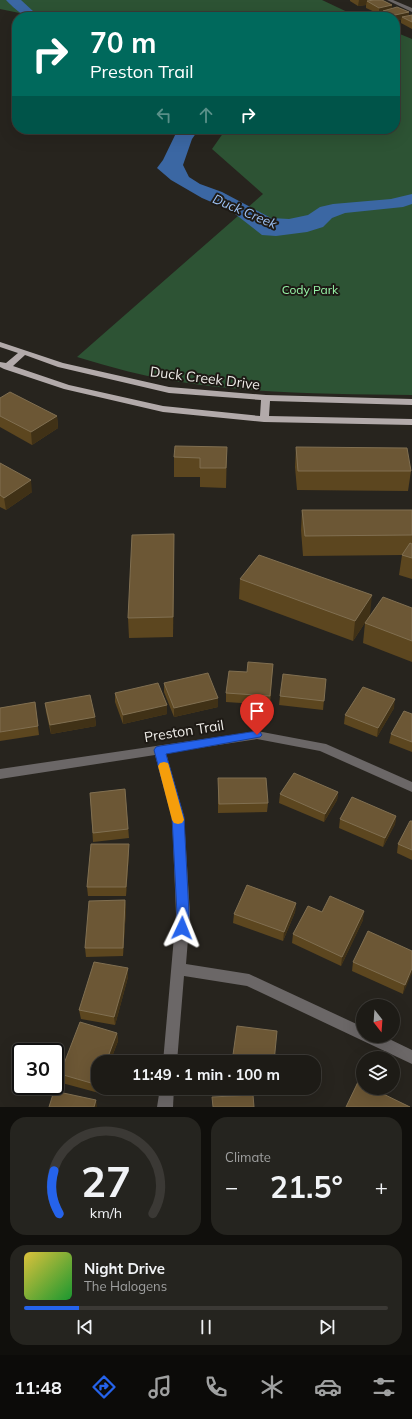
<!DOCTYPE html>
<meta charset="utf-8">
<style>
:root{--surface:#1d1b16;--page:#25241f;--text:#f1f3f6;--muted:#a0a1a1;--line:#3b3935;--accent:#2563eb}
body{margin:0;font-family:Mulish,sans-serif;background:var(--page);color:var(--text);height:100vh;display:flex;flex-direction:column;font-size:15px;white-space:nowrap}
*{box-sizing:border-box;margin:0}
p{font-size:13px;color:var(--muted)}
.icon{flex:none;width:22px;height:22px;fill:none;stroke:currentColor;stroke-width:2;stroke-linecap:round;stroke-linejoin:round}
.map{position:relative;height:1107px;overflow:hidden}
.drawer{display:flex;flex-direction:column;gap:10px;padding:10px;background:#100f0c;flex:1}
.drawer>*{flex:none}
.banner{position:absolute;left:12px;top:12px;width:388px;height:122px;border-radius:16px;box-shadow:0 4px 16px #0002,0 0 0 1px var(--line);background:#00695c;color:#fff;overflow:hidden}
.needle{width:26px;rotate:163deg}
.controls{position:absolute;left:356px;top:999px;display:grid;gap:8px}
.controls a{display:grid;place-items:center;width:44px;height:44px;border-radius:50%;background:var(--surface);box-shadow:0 4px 16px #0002,0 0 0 1px var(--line);font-size:20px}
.speed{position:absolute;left:12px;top:1043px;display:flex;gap:8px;font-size:20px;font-weight:700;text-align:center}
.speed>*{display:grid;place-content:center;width:52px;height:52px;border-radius:50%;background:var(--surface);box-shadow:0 4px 16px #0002,0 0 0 1px var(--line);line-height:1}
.speed .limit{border:2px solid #111;border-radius:6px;background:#fff;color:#111}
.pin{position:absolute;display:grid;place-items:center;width:34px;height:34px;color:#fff;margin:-41px -17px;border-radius:50% 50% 50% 0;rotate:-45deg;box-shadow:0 0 4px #0007}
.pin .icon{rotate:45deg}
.me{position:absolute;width:44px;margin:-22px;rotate:2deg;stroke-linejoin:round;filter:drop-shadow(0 0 3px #0008)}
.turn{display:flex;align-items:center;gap:14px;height:84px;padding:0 12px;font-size:18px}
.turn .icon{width:52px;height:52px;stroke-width:2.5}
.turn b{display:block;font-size:28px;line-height:34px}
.lanes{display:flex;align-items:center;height:38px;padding:0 12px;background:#0003;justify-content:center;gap:20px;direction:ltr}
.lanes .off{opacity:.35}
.big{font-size:30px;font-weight:700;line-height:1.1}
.drawer .widget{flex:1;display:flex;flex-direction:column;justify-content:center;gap:6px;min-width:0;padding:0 14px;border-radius:16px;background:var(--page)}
.drawer .dial{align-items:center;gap:0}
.dial svg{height:104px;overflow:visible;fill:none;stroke:var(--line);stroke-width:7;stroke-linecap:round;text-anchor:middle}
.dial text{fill:var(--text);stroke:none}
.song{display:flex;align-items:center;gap:12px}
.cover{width:48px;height:48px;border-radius:6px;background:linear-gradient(135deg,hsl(50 70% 55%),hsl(130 70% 35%))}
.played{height:4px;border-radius:2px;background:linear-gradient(90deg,var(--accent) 15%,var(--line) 15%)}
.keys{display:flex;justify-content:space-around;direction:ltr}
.heat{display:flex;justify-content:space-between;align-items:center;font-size:22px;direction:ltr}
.drawer .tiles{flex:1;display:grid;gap:10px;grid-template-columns:1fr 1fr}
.widget:last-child{grid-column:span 2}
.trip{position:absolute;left:91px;top:1055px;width:230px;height:40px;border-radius:16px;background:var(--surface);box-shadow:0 4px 16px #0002,0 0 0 1px var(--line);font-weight:700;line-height:40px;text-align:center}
.menu{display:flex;height:64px;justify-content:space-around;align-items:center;background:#0c0b09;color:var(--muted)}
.menu .icon{width:28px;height:28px}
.menu .on{color:var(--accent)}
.menu b{font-size:18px;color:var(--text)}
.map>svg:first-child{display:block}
</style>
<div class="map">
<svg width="412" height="1107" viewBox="0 0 412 1107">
<rect width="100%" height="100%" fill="#27241e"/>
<g fill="#2d5334">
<path d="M0,0h322l36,17h-319l-39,-8z"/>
<path d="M395,32l17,7v356c-77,-1 -155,-1 -231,-13 -36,-5 -70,-15 -104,-25l186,-163 -51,-45 14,-20h169z"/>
</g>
<g fill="#3b67a3">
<path d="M6,0h15l13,12 23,5c-27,0 -31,4 -51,-17z"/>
<path d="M157,11l9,2 6,4h-84z"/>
<path d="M178,129h21l-7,10 -9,26 6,12 11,7 22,8 49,26 18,1 19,-4 12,-8 13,-3 58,-5 21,-5v10l-9,3 -58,6 -13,5 -9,9 -16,5 -31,4 -14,-1 -32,-25 -28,-12 -31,-18 -14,-12 6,-8z"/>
</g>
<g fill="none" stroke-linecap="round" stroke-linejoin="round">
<g fill="#6b6767" fill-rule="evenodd">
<path d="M387,0h6l19,8v4z"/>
<path d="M257,731l69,13 86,38v10l-92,-41 -63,-12 -91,14 18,64 6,97 -4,50 63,10 114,53v9h20l29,14v14l-165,-78 -63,-10 -7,86h-14l13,-148 -4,-97 -17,-62 -155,24v-10z"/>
<path d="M160,1088h14l-1,19h-16z"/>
</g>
<path fill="#b2aaaa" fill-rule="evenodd" d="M0,342l63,21 106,24 97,8 146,4v6l-142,-4 -1,15 143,3v6l-148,-3 -101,-10 -99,-23 -60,-20 -4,-2v-5l6,1 12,-10 -18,-6zM25,355l33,12 111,26 92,7 -1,16 -97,-10 -94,-21 -56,-19z"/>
</g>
<g fill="#5c461f">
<path d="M350,0h32l10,5v3l17,4v4l3,-1v14l-11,-6v-3l-6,-3h-13l1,-4 -4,1 -13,-6v-3l-8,1 -8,-5z"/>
<path d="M0,398l57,18 1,12 -26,17 -32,-18z"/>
<path d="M227,447l-1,41 -26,-1v-10h-26v-20z"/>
<path d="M296,447l115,24 -3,20 -111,-1 -2,-23z"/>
<path d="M0,463l32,29 -26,18 -6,-3z"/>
<path d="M302,510h110v69l-13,-4 3,-20 -99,1 -2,-26z"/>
<path d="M174,534v20l-1,83 -44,1 -1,-20z"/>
<path d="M240,579l130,36 -17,26 -114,-42z"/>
<path d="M412,608v54l-49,-19 2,-20z"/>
<path d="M273,664l-3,41 -44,-3v-9l21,-21z"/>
<path d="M326,679l-3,31 -44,-5 1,-9z"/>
<path d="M164,683l54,24 -44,10 -10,-25z"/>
<path d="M115,693l52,21 -44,10 -8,-22z"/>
<path d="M35,702l4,33 -39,6v-33z"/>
<path d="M45,703l50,14 1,9 -45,8 -5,-22z"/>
<path d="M394,708l-17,29 -33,-13 1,-9z"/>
<path d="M412,714v38l-23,-9 2,-9z"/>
<path d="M218,778l50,25 -1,9 -49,1z"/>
<path d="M125,789l4,49 -36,4 -3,-49z"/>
<path d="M338,792l-1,8 -13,22 -45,-19 1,-9z"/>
<path d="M396,816l-1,8 -12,23 -44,-19 1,-9z"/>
<path d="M412,821v39l-15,-7 1,-9z"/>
<path d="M129,853l-3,43h-38l-1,-9z"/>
<path d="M125,900l1,9 -3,47 -37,1 -1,-9z"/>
<path d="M296,903l-1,9 -12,29 -50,-18 1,-9z"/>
<path d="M322,912l41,8 -22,46 -49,-23 1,-9z"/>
<path d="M412,951l-9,43 -51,-23 1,-9z"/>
<path d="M128,968v9l-13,48 -34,-6 -2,-9z"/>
<path d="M117,1033l1,8 -8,21h-12v26h3l-2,5 -37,-10 -2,-9z"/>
<path d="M229,1088h42v7l-42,-6z"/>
</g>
<g fill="#403116">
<path d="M359,0h14l-6,1 -1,4 -8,1z"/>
<path d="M392,5v6h-9v2l-4,1v-6z"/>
<path d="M409,12v6l-7,-1 -1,3 -6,1v-6z"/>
<path d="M57,416l1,12 -26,17 -1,-13z"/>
<path d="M31,480l1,12 -26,18 -2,-12z"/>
<path d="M174,534v20l-1,83v-20z"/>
<path d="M372,595l-2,20 -17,26 2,-20z"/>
<path d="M218,698v9l-44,10v-9z"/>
<path d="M395,699l-1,9 -17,29 1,-9z"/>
<path d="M167,705v9l-44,10v-9z"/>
<path d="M95,717l1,9 -45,8 -1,-9z"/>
<path d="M338,792l-1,8 -13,22 1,-8z"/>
<path d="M396,816l-1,8 -12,23 2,-9z"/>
<path d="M129,844v9l-3,43v-9z"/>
<path d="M125,900l1,9 -3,47v-8z"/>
<path d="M296,903l-1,9 -12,29 1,-9z"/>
<path d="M364,911l-1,9 -22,46 1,-9z"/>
<path d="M128,968v9l-13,48 -1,-8z"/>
<path d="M412,968v5l-9,21 2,-9z"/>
<path d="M117,1033l1,8 -8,21h-4z"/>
<path d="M99,1088h2l-2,5z"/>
<path d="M96,1100l1,7h-3z"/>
</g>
<g fill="#6c5735" stroke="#806f51">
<path d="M374,0h8l10,5 -13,3 -12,-7z"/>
<path d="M397,7l12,5 -14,3 -12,-4z"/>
<path d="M412,15v7l-10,-5z"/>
<path d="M10,392l47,24 -26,16 -31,-16v-18z"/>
<path d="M175,446l52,1 -1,21h-26v-10l-26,-1z"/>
<path d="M296,447l111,1 4,23h-113z"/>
<path d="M0,463l31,17 -27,18 -4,-3z"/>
<path d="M302,510h110v25l-107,1z"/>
<path d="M174,534l-1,83 -45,1 4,-83z"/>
<path d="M410,543l2,1v14l-10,-3z"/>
<path d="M259,555l113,40 -17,26 -115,-42z"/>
<path d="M383,597l29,11v33l-47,-18z"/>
<path d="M248,662l25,2 -3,32 -44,-3 3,-22 18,1z"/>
<path d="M208,673l10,25 -44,10 -10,-25z"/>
<path d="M283,674l43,5 -2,22 -44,-5z"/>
<path d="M158,683l9,22 -44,10 -8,-22z"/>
<path d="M363,687l32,12 -17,29 -33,-13z"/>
<path d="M90,695l5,22 -45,8 -5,-22z"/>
<path d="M35,702l3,24 -38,6v-24z"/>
<path d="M404,711l8,3v28l-21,-8z"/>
<path d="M294,773l44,19 -13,22 -45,-20z"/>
<path d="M218,778h48l2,25 -49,1z"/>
<path d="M125,789l3,40 -35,4 -3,-40z"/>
<path d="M352,797l44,19 -11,22 -45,-19z"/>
<path d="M410,821h2v29l-14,-6z"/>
<path d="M91,844h38l-3,43h-39z"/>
<path d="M247,885l49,18 -12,29 -50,-18z"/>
<path d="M330,896l34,15 -22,46 -49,-23 15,-28 14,6z"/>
<path d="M125,900l-2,48h-38l4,-47z"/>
<path d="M368,931l44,20v17l-7,17 -52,-23z"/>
<path d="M94,962l34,6 -14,49 -35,-7z"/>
<path d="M80,1022l37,11 -11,29h-8v23l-38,-11z"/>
<path d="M237,1026l40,5 -3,31h-42z"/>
<path d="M358,1082l5,2v4h8l39,19h-64z"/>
<path d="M54,1091l42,9 -2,7h-45z"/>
<path d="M253,1095l1,12h-41l-1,-10z"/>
</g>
<path fill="#2563eb" stroke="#184099" d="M257,731l3,1 2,3 -2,2 -94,17 18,63 5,97 -2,18 -5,1 -4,-1 -2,-4 1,-14 -5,-97 -18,-67 2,-3 4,-1z"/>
<path fill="#f59e0b" d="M164,762l4,1 1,3 15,54 -2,3 -4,1 -4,-1 -2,-3 -14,-54 2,-3z"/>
<g text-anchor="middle" stroke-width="4" stroke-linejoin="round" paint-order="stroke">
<g font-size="12" fill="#97f5a8" stroke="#1e1a15">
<text x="310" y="294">Cody Park</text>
</g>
<g font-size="13" font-style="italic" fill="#9dc2f5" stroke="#1e1a15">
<text transform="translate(245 211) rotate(23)" y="5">Duck Creek</text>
</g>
<g font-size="14" fill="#eeece8" stroke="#1e1a15">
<text transform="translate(205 378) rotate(7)" y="5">Duck Creek Drive</text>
<text transform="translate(184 731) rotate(-9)" y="5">Preston Trail</text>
</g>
</g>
</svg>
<div class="controls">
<a><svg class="needle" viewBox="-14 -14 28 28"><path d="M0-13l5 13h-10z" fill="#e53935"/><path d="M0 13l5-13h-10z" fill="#a0a1a1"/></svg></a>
<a><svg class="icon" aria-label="layers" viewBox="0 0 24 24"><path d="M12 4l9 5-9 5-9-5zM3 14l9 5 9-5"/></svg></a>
</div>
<div class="speed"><div class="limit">30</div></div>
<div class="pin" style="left:257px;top:735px;background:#d93025"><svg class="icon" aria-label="arrive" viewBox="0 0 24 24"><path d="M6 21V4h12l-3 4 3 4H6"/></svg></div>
<svg class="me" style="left:182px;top:928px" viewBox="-20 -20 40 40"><path d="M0-17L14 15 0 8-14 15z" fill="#2563eb" stroke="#fff" stroke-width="4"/></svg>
<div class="trip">11:49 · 1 min · 100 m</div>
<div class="banner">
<div class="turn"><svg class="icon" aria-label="right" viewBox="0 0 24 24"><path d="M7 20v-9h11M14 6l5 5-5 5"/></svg><div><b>70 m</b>Preston Trail</div></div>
<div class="lanes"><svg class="icon off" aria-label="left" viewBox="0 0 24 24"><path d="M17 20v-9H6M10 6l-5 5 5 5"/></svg><svg class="icon off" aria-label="ahead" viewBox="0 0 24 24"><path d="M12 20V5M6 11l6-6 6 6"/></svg><svg class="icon" aria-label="right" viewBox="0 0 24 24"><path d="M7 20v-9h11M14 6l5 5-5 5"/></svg></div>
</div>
</div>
<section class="drawer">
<div class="tiles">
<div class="widget dial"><svg viewBox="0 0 100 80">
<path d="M14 69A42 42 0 1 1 86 69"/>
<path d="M14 69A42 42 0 0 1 10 36" stroke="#2563eb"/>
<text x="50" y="56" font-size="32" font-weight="700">27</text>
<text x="50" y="72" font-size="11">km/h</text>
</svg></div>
<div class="widget"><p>Climate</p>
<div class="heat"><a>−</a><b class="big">21.5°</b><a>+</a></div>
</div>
<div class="widget">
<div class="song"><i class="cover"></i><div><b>Night Drive</b><p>The Halogens</p></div></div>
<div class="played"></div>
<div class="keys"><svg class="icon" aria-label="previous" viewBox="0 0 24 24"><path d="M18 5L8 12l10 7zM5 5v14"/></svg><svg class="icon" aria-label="pause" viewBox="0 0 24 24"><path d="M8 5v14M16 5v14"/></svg><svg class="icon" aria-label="next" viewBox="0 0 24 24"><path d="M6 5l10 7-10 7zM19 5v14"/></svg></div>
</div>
</div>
</section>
<nav class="menu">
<b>11:48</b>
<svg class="icon on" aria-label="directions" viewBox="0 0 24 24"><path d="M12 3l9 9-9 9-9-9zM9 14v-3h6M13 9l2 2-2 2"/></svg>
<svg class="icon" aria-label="music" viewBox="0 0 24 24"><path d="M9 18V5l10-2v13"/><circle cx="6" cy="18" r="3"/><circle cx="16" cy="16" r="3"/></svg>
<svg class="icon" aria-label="phone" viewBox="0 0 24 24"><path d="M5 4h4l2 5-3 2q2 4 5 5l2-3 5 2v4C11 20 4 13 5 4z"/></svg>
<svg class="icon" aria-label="climate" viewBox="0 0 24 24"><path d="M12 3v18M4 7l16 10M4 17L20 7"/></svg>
<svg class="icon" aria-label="car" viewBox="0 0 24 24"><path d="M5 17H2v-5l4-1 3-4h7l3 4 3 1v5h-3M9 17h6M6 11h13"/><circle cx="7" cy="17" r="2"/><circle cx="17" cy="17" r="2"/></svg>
<svg class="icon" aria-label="filters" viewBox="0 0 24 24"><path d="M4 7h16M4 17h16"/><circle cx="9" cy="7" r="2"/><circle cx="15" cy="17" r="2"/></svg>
</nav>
